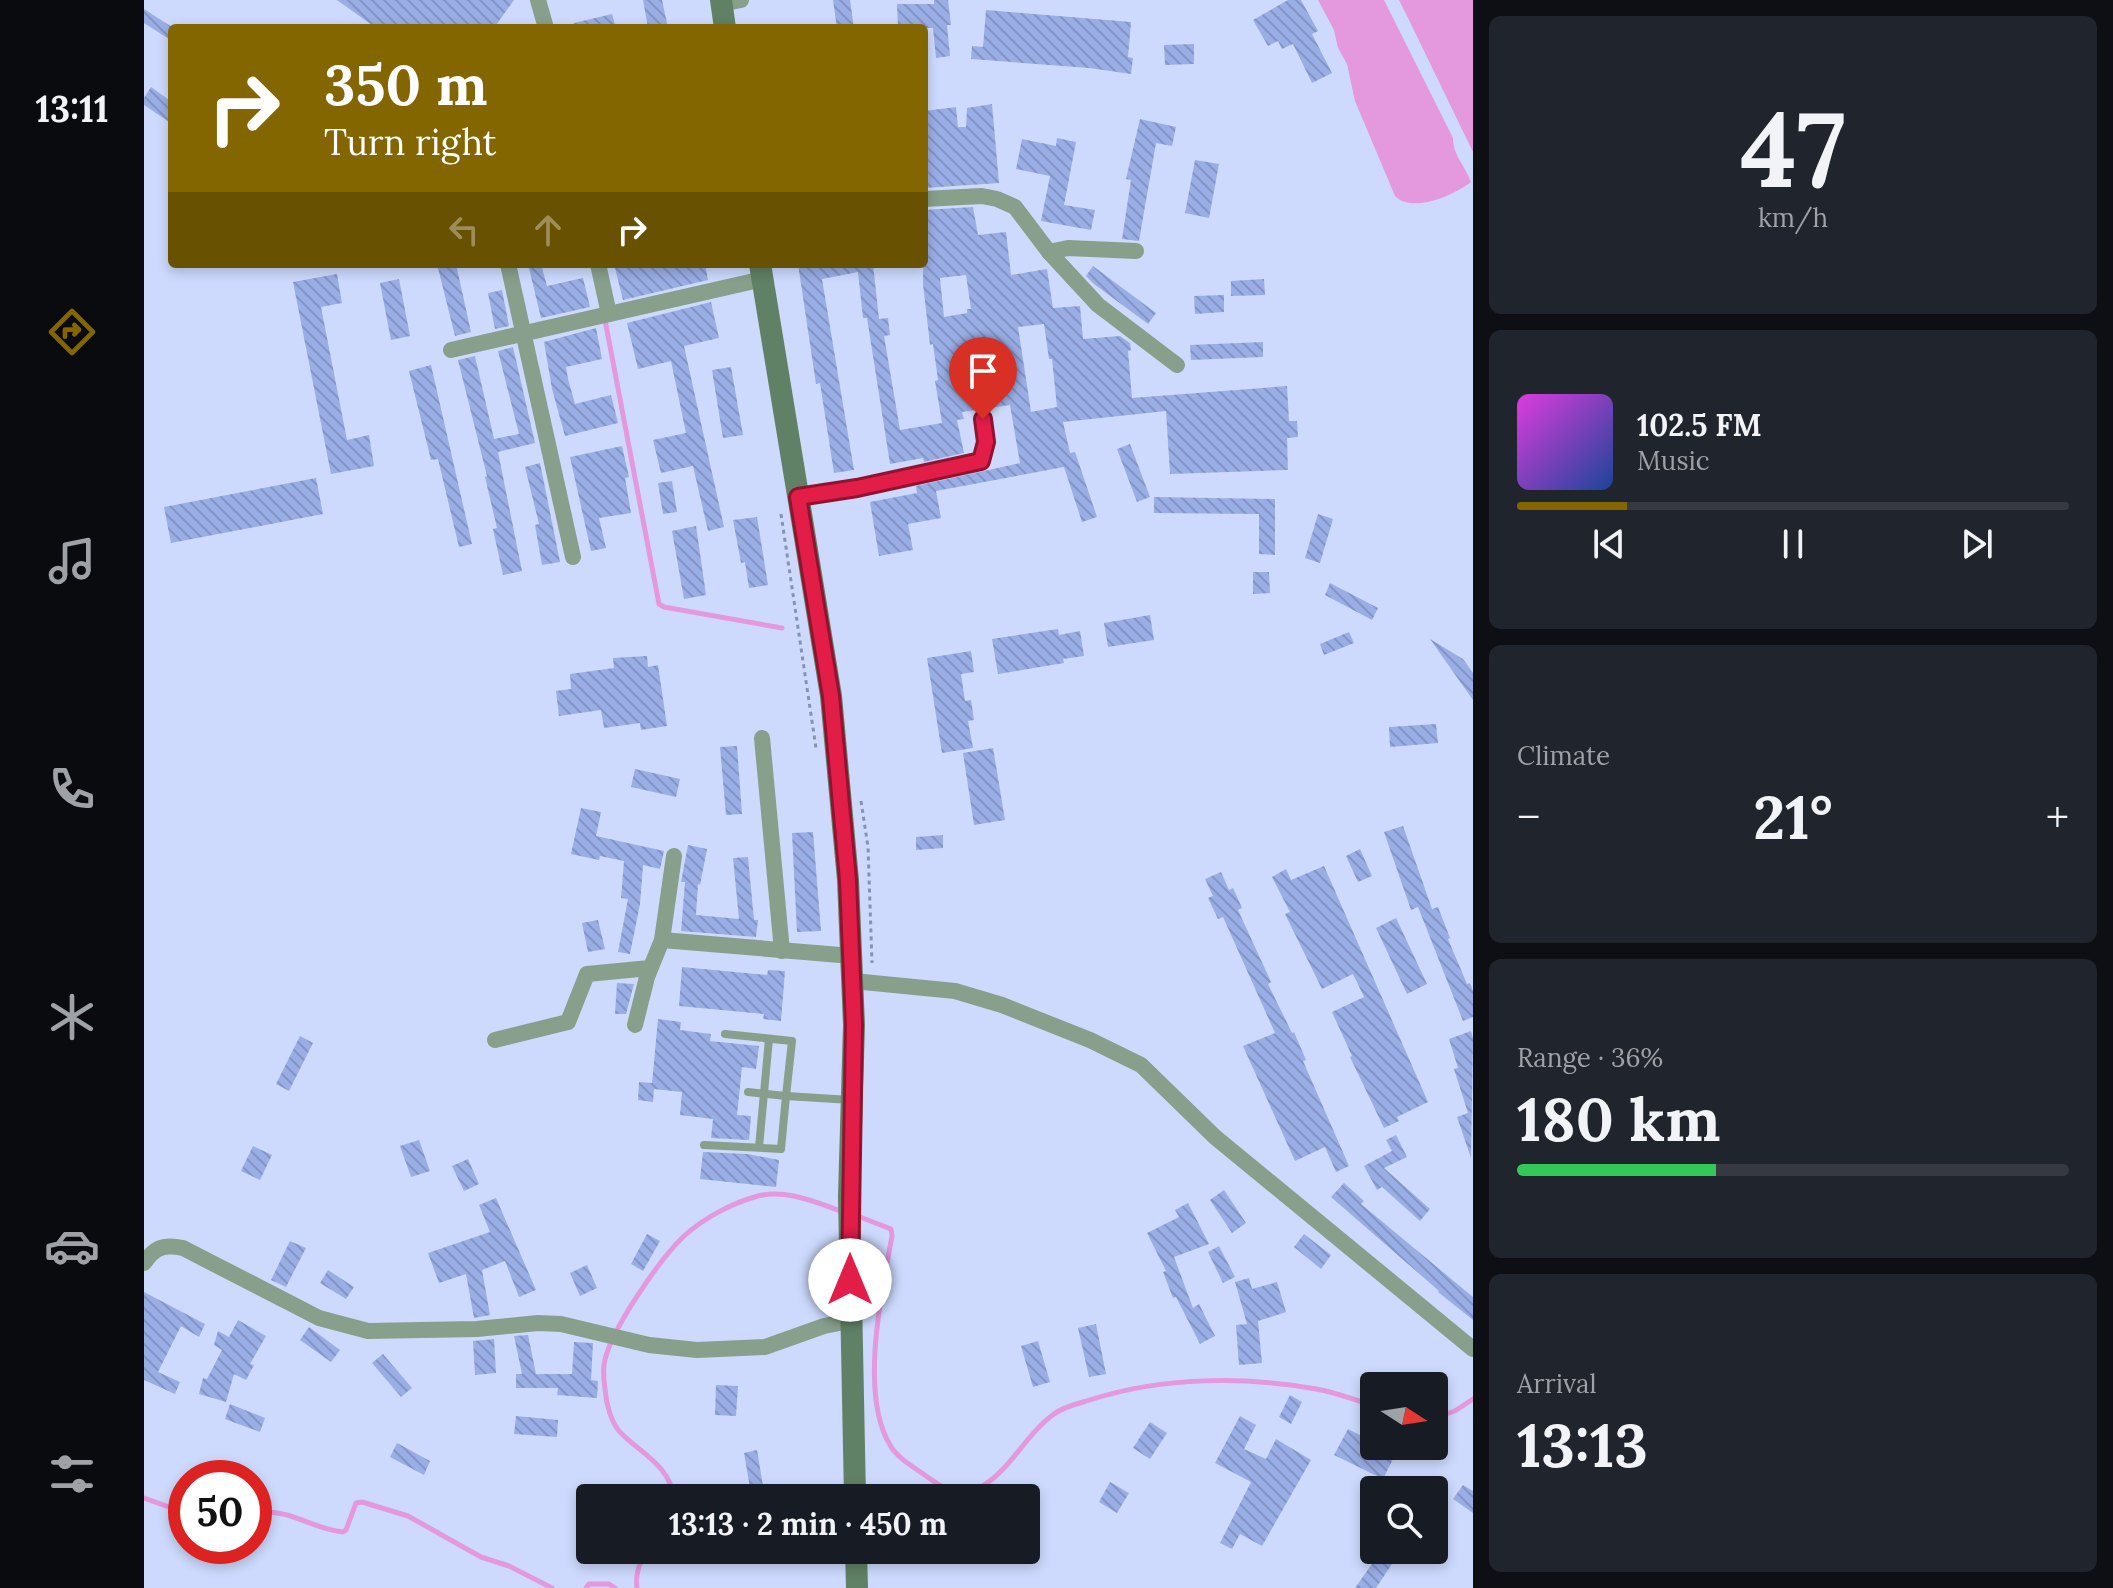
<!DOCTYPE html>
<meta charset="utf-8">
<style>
:root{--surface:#171b24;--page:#20242c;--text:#f1f3f6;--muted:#9ea1a6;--line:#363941;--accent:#836600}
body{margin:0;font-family:Lora,serif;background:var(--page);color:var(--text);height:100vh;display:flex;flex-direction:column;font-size:30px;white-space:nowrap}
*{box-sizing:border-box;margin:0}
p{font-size:26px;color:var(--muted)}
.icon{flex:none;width:44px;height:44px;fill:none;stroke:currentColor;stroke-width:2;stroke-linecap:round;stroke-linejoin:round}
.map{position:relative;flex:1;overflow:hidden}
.details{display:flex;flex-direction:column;gap:16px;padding:16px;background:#0d0f14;width:640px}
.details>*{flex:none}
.top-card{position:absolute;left:24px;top:24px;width:760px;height:244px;border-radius:8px;box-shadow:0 4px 12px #0003;background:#836600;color:#fff;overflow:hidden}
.needle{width:52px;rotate:102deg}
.controls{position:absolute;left:1216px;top:1372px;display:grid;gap:16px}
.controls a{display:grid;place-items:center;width:88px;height:88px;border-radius:8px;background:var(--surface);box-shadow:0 4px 12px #0003;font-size:40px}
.speed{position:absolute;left:24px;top:1460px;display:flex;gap:16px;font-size:40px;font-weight:700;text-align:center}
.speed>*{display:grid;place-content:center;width:104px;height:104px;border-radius:50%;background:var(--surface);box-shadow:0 4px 12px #0003;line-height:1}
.speed .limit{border:12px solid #d22;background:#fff;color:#111}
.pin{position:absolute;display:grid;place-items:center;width:68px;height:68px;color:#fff;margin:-82px -34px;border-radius:50% 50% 50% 0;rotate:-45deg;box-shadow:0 0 8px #0007}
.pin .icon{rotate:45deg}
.me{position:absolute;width:88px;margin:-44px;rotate:0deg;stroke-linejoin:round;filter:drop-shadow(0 0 6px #0008)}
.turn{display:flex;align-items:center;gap:28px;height:168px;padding:0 24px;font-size:36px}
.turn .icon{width:104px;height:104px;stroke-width:2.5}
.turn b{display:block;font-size:56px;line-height:68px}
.lanes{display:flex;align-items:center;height:76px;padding:0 24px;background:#0003;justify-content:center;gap:40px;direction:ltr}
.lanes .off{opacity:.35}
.big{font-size:60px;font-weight:800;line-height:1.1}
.details .widget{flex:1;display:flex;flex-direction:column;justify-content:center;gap:12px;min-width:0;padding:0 28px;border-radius:12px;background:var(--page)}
.details .dial{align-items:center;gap:0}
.dial b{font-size:104px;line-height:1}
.song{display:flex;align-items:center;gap:24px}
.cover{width:96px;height:96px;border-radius:12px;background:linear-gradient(135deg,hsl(300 70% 55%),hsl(220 70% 35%))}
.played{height:8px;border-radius:4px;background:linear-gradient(90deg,var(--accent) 20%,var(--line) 20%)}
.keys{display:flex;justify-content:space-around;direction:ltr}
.heat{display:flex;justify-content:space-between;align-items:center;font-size:44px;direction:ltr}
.charge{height:12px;border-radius:6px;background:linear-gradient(90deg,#34c759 36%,var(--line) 0)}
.trip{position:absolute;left:432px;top:1484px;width:464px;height:80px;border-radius:8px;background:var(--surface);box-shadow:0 4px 12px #0003;font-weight:800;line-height:80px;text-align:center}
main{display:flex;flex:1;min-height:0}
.menu{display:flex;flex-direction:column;width:144px;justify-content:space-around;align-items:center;background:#090b0e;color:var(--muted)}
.menu .icon{width:56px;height:56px}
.menu .active{color:var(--accent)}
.menu b{font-size:36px;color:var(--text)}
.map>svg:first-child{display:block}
</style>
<main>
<nav class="menu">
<b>13:11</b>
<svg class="icon active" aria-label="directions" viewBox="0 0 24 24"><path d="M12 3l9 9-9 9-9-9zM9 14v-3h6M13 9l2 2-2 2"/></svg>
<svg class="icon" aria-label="music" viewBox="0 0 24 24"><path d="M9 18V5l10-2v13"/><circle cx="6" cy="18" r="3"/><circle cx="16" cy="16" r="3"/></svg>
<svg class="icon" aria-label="phone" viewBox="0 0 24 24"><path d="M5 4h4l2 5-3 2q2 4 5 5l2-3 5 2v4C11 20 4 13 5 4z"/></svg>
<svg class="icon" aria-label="climate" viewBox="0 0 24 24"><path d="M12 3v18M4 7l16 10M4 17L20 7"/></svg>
<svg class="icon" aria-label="car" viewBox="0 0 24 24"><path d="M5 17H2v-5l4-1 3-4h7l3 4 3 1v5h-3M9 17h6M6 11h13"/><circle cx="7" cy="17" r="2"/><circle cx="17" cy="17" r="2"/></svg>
<svg class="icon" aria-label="filters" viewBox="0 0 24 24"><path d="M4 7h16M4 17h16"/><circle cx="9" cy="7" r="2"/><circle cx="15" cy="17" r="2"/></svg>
</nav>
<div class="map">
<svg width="1329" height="1588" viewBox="0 0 1329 1588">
<defs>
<pattern id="building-back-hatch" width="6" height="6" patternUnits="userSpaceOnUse" patternTransform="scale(2)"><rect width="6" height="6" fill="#9aaee6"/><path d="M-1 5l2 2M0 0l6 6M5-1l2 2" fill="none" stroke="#8394c5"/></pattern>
</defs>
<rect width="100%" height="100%" fill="#cddafd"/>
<g fill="#e498de">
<path d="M1174,0h66l69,138c0,18 12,27 18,44 -17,13 -58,32 -76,14l-40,-95 -8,-37 -9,-16 -4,-18z"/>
<path d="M1255,0h74v152l-64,-132z"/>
</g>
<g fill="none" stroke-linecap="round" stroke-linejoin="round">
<g stroke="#e498de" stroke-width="5">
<path d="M461,320l54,284 5,3 118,21"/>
<path d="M711,1215l36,14 1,7c-10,55 -33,158 -2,209 7,13 24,22 36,31 13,9 28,21 44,16 37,-13 53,-56 84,-78 10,-8 27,-11 39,-15 70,-22 151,-23 223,-10 19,3 39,11 58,17"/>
<path d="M1290,1418l21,-7 18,-12"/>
<path d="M0,1498l42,15"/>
<path d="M530,1498c-4,-32 -32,-44 -52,-64 -11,-10 -16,-31 -17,-45 -1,-7 -2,-17 -1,-24 4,-32 56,-106 80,-129 20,-18 48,-33 74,-40 28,-7 57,6 83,15"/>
<path d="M110,1510c11,2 22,2 33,5 18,5 36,15 56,17l3,-2 10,-27 6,-1 46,14 73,41 28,9 43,22"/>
<path d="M442,1588l3,-4h20l6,4"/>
<path d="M493,1588c-2,-14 3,-26 9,-38"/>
</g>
</g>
<g fill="url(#building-back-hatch)" fill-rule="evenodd">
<path d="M193,0h177l-20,28h-118z"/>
<path d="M499,0h19l6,28h-20z"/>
<path d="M689,0h17l4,28h-17z"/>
<path d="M790,0h14l3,25h-4l3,31 -14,2 -3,-30h-35l-1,-24h37z"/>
<path d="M1144,0h13l17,31 -6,3 20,39 -20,10 -19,-39 -11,5 -4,-8 -10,5 -15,-26z"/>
<path d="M0,9l28,18v14l-28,-18z"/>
<path d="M842,10l145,12 -3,35 5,1 -2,16 -42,-6 -118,-9 1,-13 11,1z"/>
<path d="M468,14l4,14h-42v-5z"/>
<path d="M1050,44v20l-29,1 -1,-20z"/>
<path d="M7,87l21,15v22l-28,-19v-7z"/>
<path d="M848,104l7,79 -75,5v-77l32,-4 2,20h8l1,-19z"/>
<path d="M996,119l36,8 -4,19 -16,-3 -17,98 -17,-2 9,-59 -5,-1z"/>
<path d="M913,138l19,4 -12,63 31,5 -4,20 -50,-9 9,-45 -34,-7 6,-30 34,7z"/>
<path d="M1051,160l24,4 -10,54 -24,-5z"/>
<path d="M829,207l5,28 28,-3 5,43 36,-6 6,39 27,-2 3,33 37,-3 10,7 1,7 -3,1 4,47 155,-12 2,35h8l1,16 -11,1 1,32 -118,4 -4,-63 -103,11 7,31 5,-1 22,65 -15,5 -18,-55 -128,24 5,27 -33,6 5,26 -34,6 -9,-54 47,-9 -1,-7 104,-23 -10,-58 -48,7 2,7 -7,1 7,33 -40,9 -1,-4 -33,6 -23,-146h-4l-5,-46 -36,7 32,191 -20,3 -14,-90 -4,1 -18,-120h75l6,55 9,-1 2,17 -6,1 16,94 42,-7 -7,-42 3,-1 -5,-36 -3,1 -7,-61 1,-74zM822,275l5,34h-4v4l-23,4 -4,-39zM900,324l5,35h3l5,48 -26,5 -13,-85z"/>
<path d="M293,264h19l15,68 -16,4z"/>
<path d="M384,264h13l6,22 36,-8 7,29 -49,11z"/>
<path d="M470,264h91l3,16 -85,20z"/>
<path d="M949,266l63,47 -8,11 -54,-40 -8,-8z"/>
<path d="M193,274l5,29 -21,4 26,133 22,-5 5,31 -43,8 -38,-192z"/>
<path d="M255,279l11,57 -19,4 -11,-57z"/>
<path d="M1120,279l1,16 -34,1v-15z"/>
<path d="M358,290l7,36 -14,3 -7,-36z"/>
<path d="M1080,295v17l-29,2 -1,-18z"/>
<path d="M567,302l8,36 -35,8 40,181 -16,4 -15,-65 -32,7 -8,-33 33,-7 -15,-72 -33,8 -11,-46z"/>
<path d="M452,328l6,31 -36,8 2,12 7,25 36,-9 7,28 -53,13 -13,-47 -8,-47z"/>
<path d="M1119,342v15l-72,3 -1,-15z"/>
<path d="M369,347l22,96 -37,9 24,119 -19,4 -10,-46 4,-1 -12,-51 2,-1 -29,-116 17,-4 19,83 25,-5 -21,-83z"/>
<path d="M287,365l41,179 -13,3 -21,-88 -7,1 -22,-89z"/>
<path d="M587,367l12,68 -20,3 -11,-68z"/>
<path d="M986,444l20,53 -13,5 -20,-53z"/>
<path d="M478,446l7,31 -4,1 6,35 -32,5 7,30 -15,3 -21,-94z"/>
<path d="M396,463l20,99 -18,3 -7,-40 4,-1 -14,-57z"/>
<path d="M172,478l7,36 -152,29 -7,-36z"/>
<path d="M528,481l5,31 -14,2 -5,-31z"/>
<path d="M1010,497l121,2v56l-16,-1v-40l-105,-1z"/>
<path d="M1174,514l15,5 -13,44 -15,-5z"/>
<path d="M613,517l11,68 -19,3 -4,-26 -4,1 -8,-43z"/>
<path d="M552,526l10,69 -22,4 -12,-68z"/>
<path d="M1109,572h16l1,21 -17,1z"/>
<path d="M1186,583l48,25 -6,12 -47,-25z"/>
<path d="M1006,615l4,25 -46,7 -4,-24z"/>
<path d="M914,629l1,6 21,-4 4,25 -21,3 1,4 -66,11 -6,-35z"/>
<path d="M1205,632l5,11 -30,12 -4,-11z"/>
<path d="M1286,639l33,20 10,14v27z"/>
<path d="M827,651l3,21 -13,2 4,27 6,-1 3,20 -6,1 5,27 -31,5 -15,-95z"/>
<path d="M503,656l1,11 10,-2 9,61 -26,4 -1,-7 -36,5 -3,-18 -42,6 -3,-25 15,-2 -1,-15 44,-6 -1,-10z"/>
<path d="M1292,724l2,19 -48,4 -1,-20z"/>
<path d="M593,746l5,68 -16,1 -6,-68z"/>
<path d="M849,748l12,72 -31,5 -11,-72z"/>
<path d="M491,769l45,10 -4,18 -45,-10z"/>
<path d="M437,808l20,4 -5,24 68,15 -4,18 -17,-4 -3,39 -10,50 -12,-2 10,-53 -7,-1 3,-37 -24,-5 -1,4 -28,-6z"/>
<path d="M1259,826l29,83 6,-2 12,31 -2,1 19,45 3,-1 3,8v26l-10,4 -45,-114 -7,3 -27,-78z"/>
<path d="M669,832l8,99 -24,1 -5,-99z"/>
<path d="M799,835v13l-27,2v-13z"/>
<path d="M544,845l19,4 -7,36 -2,-1 -2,31 43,4 -6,-61 15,-1 6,63h4l-2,17 -75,-6 4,-49h-4z"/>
<path d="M1216,849l12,27 -14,6 -12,-26z"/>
<path d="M1180,866l104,236 -31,15 2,4 -15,7 -34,-71 2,-1 -20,-44 32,-15 -11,-23 -31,15 -37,-75 5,-2 -18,-35 14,-8 5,11z"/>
<path d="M1077,872l8,18 4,-2 9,20 -4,2 33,72 -3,2 24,49 2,-1 12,28 -3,1 46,105 -13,6 -11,-25 -30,14 -52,-115 32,-13 -52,-116 -5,2 -10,-21 5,-2 -8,-17z"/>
<path d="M1252,918l31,66 -20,10 -31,-66z"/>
<path d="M454,920l7,29 -17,3 -6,-29z"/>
<path d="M538,967l85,8 1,-5 17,1 -4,50 -18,-2 1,-5 -85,-8z"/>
<path d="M473,983l17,1 -8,30h-11z"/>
<path d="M514,1019l23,3 -1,8 31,4 -1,7 49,5 -3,23 -14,-2 -5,48 14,1 -2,24 -38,-2 2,-19 -33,-4 2,-23 -28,-3 -1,13 -15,-2 1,-18 13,1z"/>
<path d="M1327,1031l2,7 -2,120 -14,-41 11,-4 -14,-44 4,-1 -9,-29z"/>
<path d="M156,1036l13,7 -24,48 -13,-7z"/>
<path d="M1252,1135l11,22 -23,11 46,41 -10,12 -38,-34 -5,3 -13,-24 28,-15 -6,-11z"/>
<path d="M275,1140l11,31 -19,6 -11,-31z"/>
<path d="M109,1146l19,9 -12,25 -19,-9z"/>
<path d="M559,1152l44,2 32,6 -3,27 -76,-8z"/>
<path d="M324,1159l11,25 -15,7 -12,-25z"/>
<path d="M1200,1183l20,18 -3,3 112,93v23l-35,-28 1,-1 -108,-94z"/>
<path d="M1080,1190l22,33 -14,10 -22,-33z"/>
<path d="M352,1198l40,92 -17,7 -14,-36 -23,9 8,45 -16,3 -8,-44 -27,9 -11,-30 62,-21 -11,-27z"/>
<path d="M1044,1203l21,41 -35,13 19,51 6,-4 16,32 -15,8 -24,-47 -3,1 -10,-26 3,-1 -19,-38 32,-16 -4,-7z"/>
<path d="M503,1234l13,7 -17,30 -12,-7z"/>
<path d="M1160,1234l27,21 -10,14 -27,-22z"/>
<path d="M146,1241l16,7 -20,39 -15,-7z"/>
<path d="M1075,1246l16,31 -12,6 -15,-31z"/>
<path d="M443,1265l10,23 -17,8 -10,-23z"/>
<path d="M184,1270l26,17 -8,12 -26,-16z"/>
<path d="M1105,1278l3,11 25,-7 9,30 -28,9 4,42 -23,2 -3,-40 11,-1 -12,-42z"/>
<path d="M0,1292l61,32 -6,13 -18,-11 -23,46 22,10 -5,12 -31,-14z"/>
<path d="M94,1320l28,16 -16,28 4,1 -8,15 -12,-6 -8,28 -27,-8 4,-16 4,1 15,-29 -8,-5 4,-14 11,6z"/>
<path d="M952,1324l10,50 -17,3 -11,-49z"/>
<path d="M165,1327l31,23 -9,12 -31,-22z"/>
<path d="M384,1335l8,39h36l2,-32 19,1 -2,37 7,1 -1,17 -40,-3 1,-7h-42v-14h6l-8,-38z"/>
<path d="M350,1339l2,34 -21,2 -2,-34z"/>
<path d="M894,1341l12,41 -17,5 -12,-41z"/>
<path d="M239,1354l29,34 -11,9 -29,-34z"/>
<path d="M572,1385l22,1 -2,30 -21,-1z"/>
<path d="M1146,1395l12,7 -11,22 -12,-7z"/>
<path d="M86,1404l35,14 -5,14 -35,-13z"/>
<path d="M372,1416l42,4 -1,17 -43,-3z"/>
<path d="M1096,1416l16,9 -12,24 22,10 10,-20 35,21 -49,86 -22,-12 -8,15 -12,-6 31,-61 -36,-19z"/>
<path d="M1006,1422l17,11 -17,26 -17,-11z"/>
<path d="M1204,1429l18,9 -5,8h20l15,7 -13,26 -49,-24z"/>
<path d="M253,1443l33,18 -6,14 -34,-18z"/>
<path d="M613,1450l6,36 -13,2 -6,-35z"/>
<path d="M966,1482l19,11 -12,20 -18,-11z"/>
<path d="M1319,1485l10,6v22l-20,-14z"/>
<path d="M1231,1550h31l-14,14 -16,24h-21l21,-30 2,1 3,-4z"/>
</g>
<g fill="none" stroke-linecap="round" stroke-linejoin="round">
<g stroke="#8893b0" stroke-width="3" stroke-dasharray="4 4" stroke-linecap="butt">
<path d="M637,514l35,234"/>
<path d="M717,801l7,46 4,116"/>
</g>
<g stroke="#889f8b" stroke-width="8">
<path d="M581,1034l67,7 -6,55 -38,-4"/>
<path d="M560,1145l77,4 5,-53 65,4"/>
<path d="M615,1147l10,-108"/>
</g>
<g stroke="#889f8b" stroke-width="16">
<path d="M394,0l8,28"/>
<path d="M577,4l20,-4"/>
<path d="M780,199l58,-3 15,3 18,8 34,45 49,53 79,60"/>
<path d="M905,252l19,-4 68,3"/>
<path d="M364,264l65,293"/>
<path d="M454,264l11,50"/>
<path d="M307,350l312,-71"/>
<path d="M654,497l59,-9 124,-27 5,-19 -3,-23"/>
<path d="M618,738l20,213"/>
<path d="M518,940l190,16"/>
<path d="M709,981l102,10 47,14 88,35 51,25 74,72 258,212"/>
<path d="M491,1025l12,-48 15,-37 12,-84"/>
<path d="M351,1040l73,-18 19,-48 63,-6"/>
<path d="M0,1263c11,-16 20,-19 39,-15l136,70 49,13 109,-2 61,-6 23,1 88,21 48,5 68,-3 59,-21 26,-5"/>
</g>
<g stroke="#608165" stroke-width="22">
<path d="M577,0l4,28"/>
<path d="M616,264l71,432 17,184 6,145 -5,171 6,302"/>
<path d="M712,1550l1,38"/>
</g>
</g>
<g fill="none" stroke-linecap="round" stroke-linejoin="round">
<defs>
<path id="route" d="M706,1280l4,-255 -6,-145 -17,-184 -33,-199 59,-9 124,-27 5,-19 -3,-23"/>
</defs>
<use href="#route" stroke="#92132f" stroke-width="20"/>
<use href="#route" stroke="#e11d48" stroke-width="14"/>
</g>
</svg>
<div class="controls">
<a><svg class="needle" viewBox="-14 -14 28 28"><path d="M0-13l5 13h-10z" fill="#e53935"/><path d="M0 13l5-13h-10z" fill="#9ea1a6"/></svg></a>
<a><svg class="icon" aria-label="search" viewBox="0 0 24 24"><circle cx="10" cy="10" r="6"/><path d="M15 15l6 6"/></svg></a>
</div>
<div class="speed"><div class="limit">50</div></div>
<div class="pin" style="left:839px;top:419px;background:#d93025"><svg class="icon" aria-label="arrive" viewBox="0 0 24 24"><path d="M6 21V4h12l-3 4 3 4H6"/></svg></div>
<svg class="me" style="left:706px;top:1280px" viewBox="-20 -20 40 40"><circle r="19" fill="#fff"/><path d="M0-13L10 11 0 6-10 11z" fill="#e11d48"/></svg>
<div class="trip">13:13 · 2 min · 450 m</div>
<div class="top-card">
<div class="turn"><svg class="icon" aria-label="right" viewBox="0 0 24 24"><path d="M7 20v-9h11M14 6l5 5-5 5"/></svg><div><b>350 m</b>Turn right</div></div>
<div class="lanes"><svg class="icon off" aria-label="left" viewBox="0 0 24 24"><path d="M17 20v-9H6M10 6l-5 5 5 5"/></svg><svg class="icon off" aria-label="ahead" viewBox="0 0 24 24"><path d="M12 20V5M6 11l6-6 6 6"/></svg><svg class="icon" aria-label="right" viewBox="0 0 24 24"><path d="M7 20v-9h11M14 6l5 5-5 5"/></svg></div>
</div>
</div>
<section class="details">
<div class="widget dial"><b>47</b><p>km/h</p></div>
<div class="widget">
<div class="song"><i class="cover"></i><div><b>102.5 FM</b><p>Music</p></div></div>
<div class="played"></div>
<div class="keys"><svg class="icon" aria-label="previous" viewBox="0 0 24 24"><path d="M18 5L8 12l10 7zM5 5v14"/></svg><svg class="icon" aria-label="pause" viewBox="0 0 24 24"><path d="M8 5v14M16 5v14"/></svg><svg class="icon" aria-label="next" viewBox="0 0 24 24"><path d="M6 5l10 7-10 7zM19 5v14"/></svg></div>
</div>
<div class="widget"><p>Climate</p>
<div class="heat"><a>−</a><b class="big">21°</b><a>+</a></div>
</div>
<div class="widget"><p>Range · 36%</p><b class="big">180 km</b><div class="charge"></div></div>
<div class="widget"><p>Arrival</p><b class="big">13:13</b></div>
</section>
</main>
